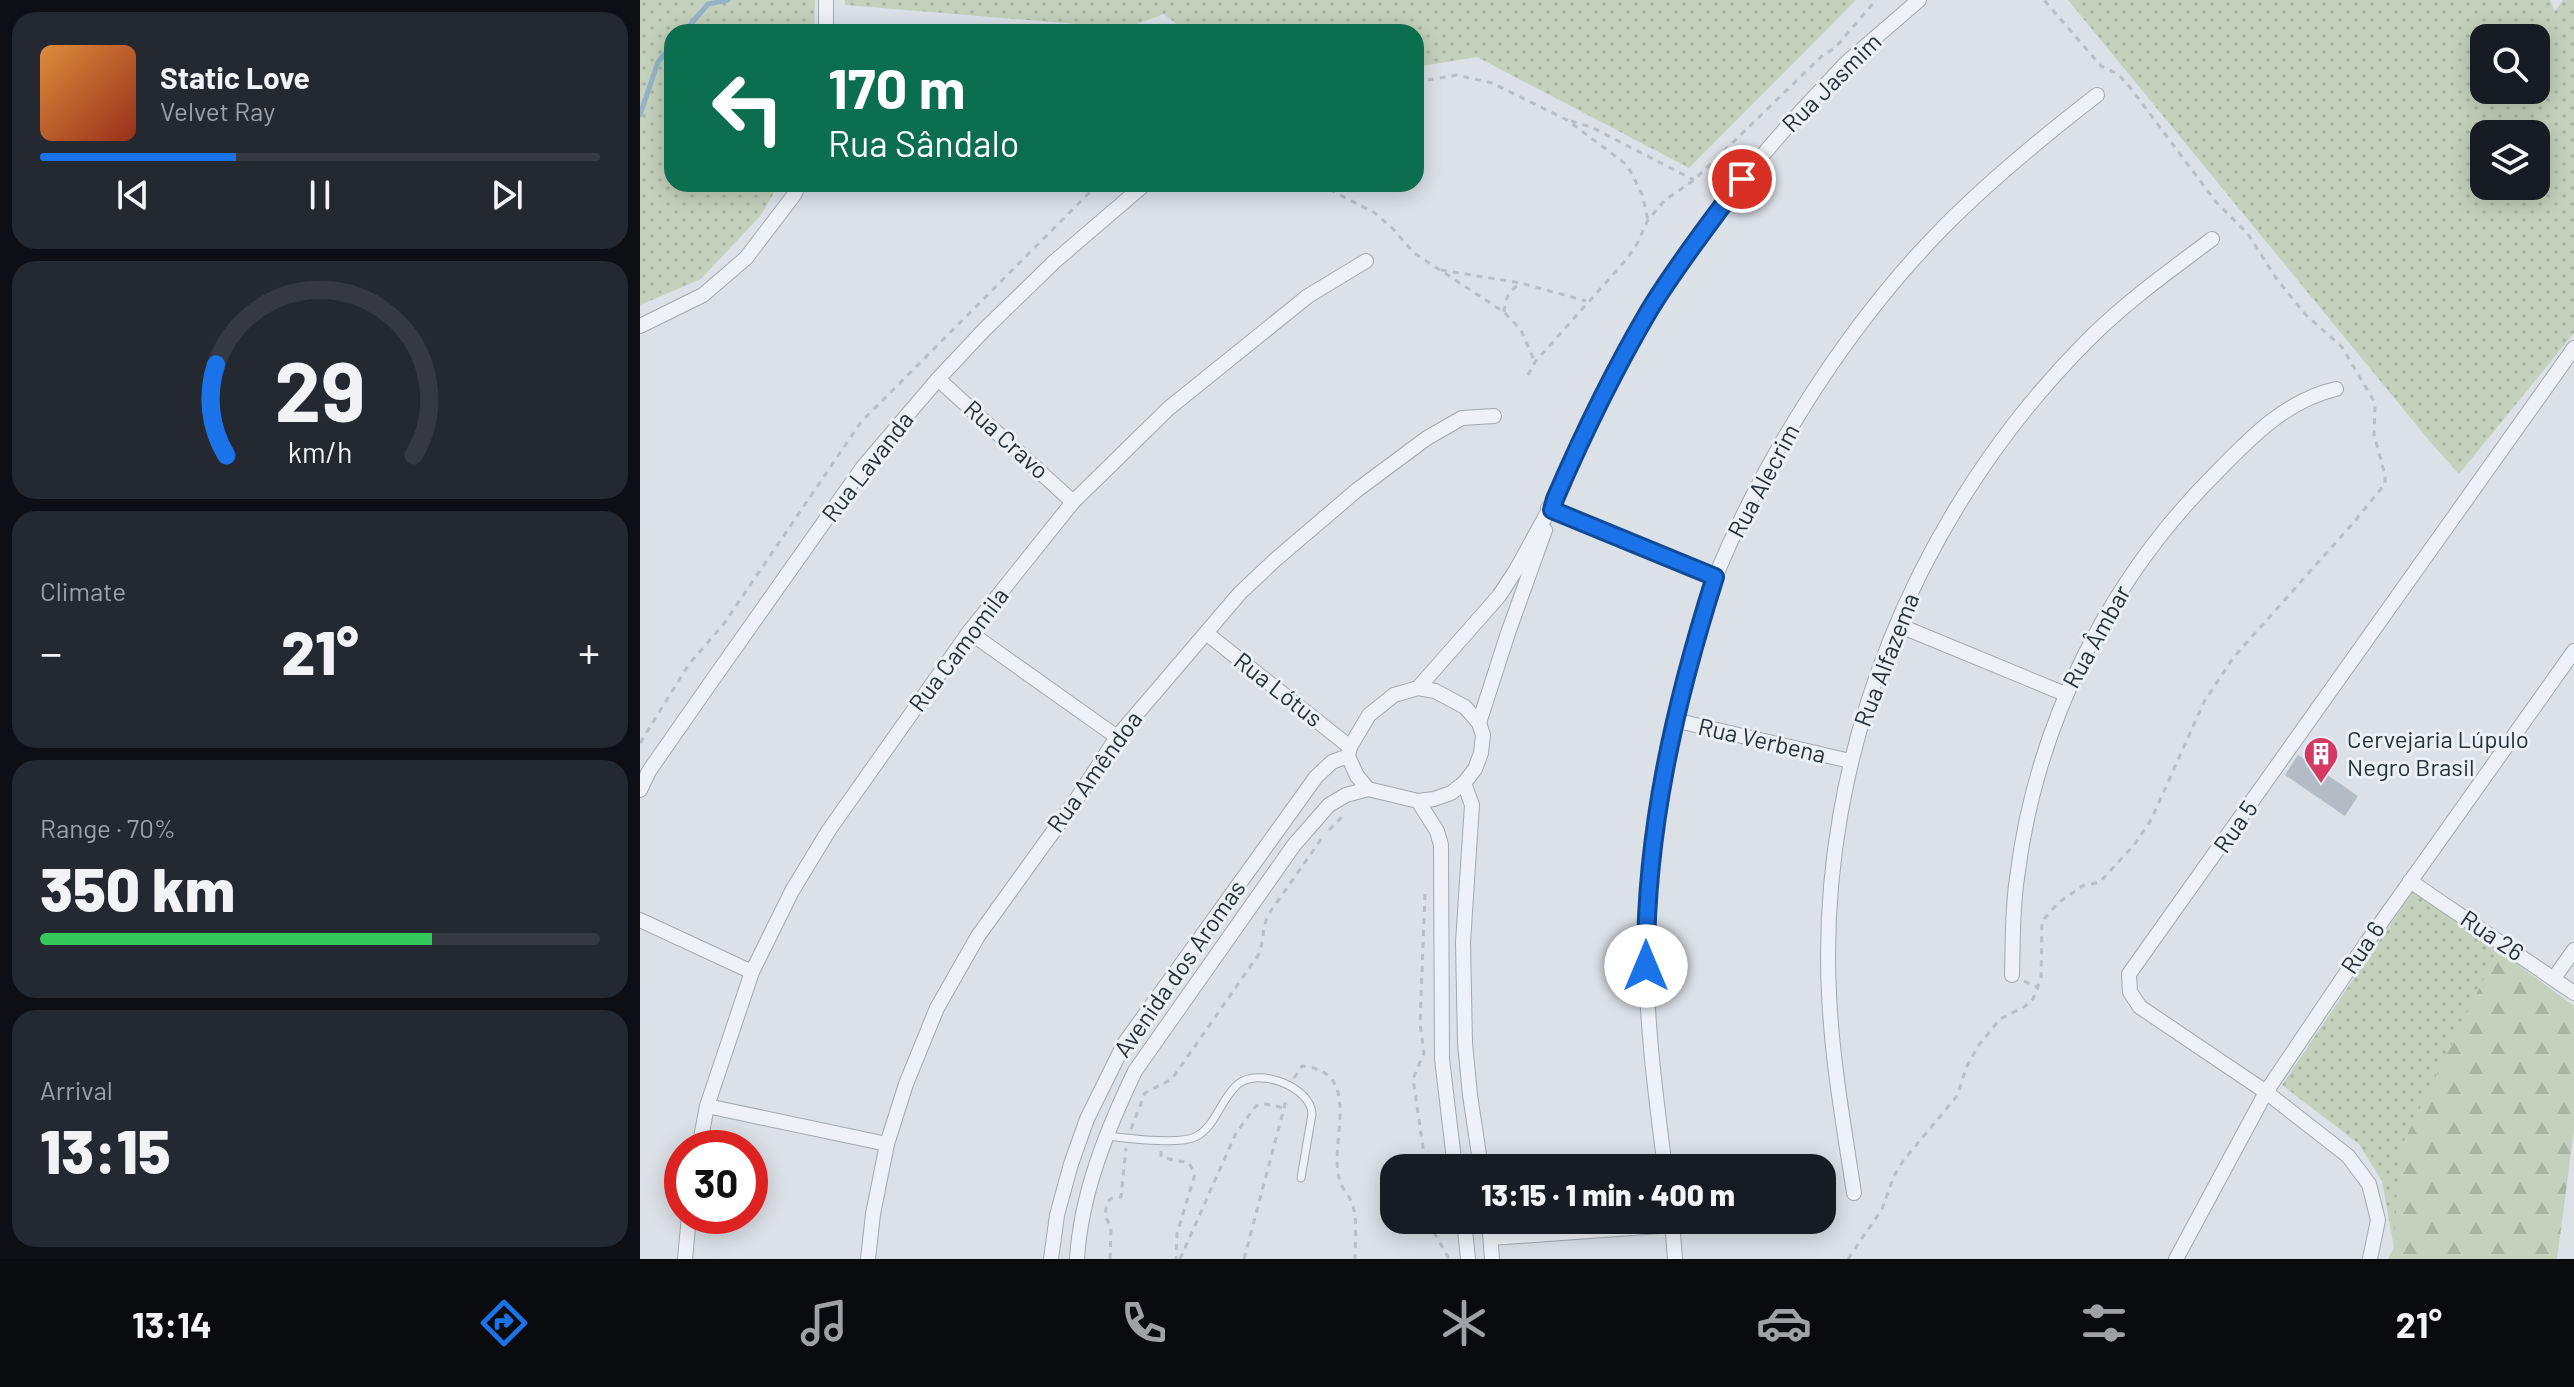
<!DOCTYPE html>
<meta charset="utf-8">
<style>
:root{--surface:#171b24;--page:#242831;--text:#f1f3f6;--muted:#9ea1a6;--line:#363941;--accent:#1a73e8}
body{margin:0;font-family:Barlow,sans-serif;background:var(--page);color:var(--text);height:100vh;display:flex;flex-direction:column;font-size:30px;white-space:nowrap}
*{box-sizing:border-box;margin:0}
p{font-size:26px;color:var(--muted)}
.icon{flex:none;width:44px;height:44px;fill:none;stroke:currentColor;stroke-width:2;stroke-linecap:round;stroke-linejoin:round}
.map{position:relative;flex:1;overflow:hidden}
.drawer{display:flex;flex-direction:column;gap:12px;padding:12px;background:#0d0f14;width:640px}
.drawer>*{flex:none}
.top-card{position:absolute;left:24px;top:24px;width:760px;height:168px;border-radius:24px;box-shadow:0 4px 20px #0003;background:#0b6e4f;color:#fff;overflow:hidden}
.tools{position:absolute;left:1830px;top:24px;display:grid;gap:16px}
.tools a{display:grid;place-items:center;width:80px;height:80px;border-radius:16px;background:var(--surface);box-shadow:0 4px 20px #0003;font-size:40px}
.speed{position:absolute;left:24px;top:1130px;display:flex;gap:16px;font-size:40px;font-weight:700;text-align:center}
.speed>*{display:grid;place-content:center;width:104px;height:104px;border-radius:50%;background:var(--surface);box-shadow:0 4px 20px #0003;line-height:1}
.speed .limit{border:12px solid #d22;background:#fff;color:#111}
.pin{position:absolute;display:grid;place-items:center;width:68px;height:68px;color:#fff;margin:-34px;border:4px solid #fff;border-radius:50%;box-shadow:0 2px 8px #0007}
.me{position:absolute;width:88px;margin:-44px;rotate:0deg;stroke-linejoin:round;filter:drop-shadow(0 0 6px #0008)}
.turn{display:flex;align-items:center;gap:28px;height:168px;padding:0 32px;font-size:36px}
.turn .icon{width:104px;height:104px;stroke-width:2.5}
.turn b{display:block;font-size:56px;line-height:68px}
.big{font-size:60px;font-weight:800;line-height:1.1}
.drawer .card{flex:1;display:flex;flex-direction:column;justify-content:center;gap:12px;min-width:0;padding:0 28px;border-radius:24px;background:var(--page)}
.drawer .dial{align-items:center;gap:0}
.dial svg{height:208px;overflow:visible;fill:none;stroke:var(--line);stroke-width:7;stroke-linecap:round;text-anchor:middle}
.dial text{fill:var(--text);stroke:none}
.song{display:flex;align-items:center;gap:24px}
.cover{width:96px;height:96px;border-radius:12px;background:linear-gradient(135deg,hsl(30 70% 55%),hsl(10 70% 35%))}
.played{height:8px;border-radius:4px;background:linear-gradient(90deg,var(--accent) 35%,var(--line) 35%)}
.keys{display:flex;justify-content:space-around;direction:ltr}
.heat{display:flex;justify-content:space-between;align-items:center;font-size:44px;direction:ltr}
.charge{height:12px;border-radius:6px;background:linear-gradient(90deg,#34c759 70%,var(--line) 0)}
.trip{position:absolute;left:740px;top:1154px;width:456px;height:80px;border-radius:24px;background:var(--surface);box-shadow:0 4px 20px #0003;font-weight:800;line-height:80px;text-align:center}
.tab-bar{display:flex;height:128px;justify-content:space-around;align-items:center;background:#090b0e;color:var(--muted)}
.tab-bar .icon{width:56px;height:56px}
.tab-bar .on{color:var(--accent)}
.tab-bar b{font-size:36px;color:var(--text)}
main{display:flex;flex:1;min-height:0}
.map>svg:first-child{display:block}
</style>
<main>
<section class="drawer">
<div class="card">
<div class="song"><i class="cover"></i><div><b>Static Love</b><p>Velvet Ray</p></div></div>
<div class="played"></div>
<div class="keys"><svg class="icon" aria-label="previous" viewBox="0 0 24 24"><path d="M18 5L8 12l10 7zM5 5v14"/></svg><svg class="icon" aria-label="pause" viewBox="0 0 24 24"><path d="M8 5v14M16 5v14"/></svg><svg class="icon" aria-label="next" viewBox="0 0 24 24"><path d="M6 5l10 7-10 7zM19 5v14"/></svg></div>
</div>
<div class="card dial"><svg viewBox="0 0 100 80">
<path d="M14 69A42 42 0 1 1 86 69"/>
<path d="M14 69A42 42 0 0 1 10 34" stroke="#1a73e8"/>
<text x="50" y="56" font-size="32" font-weight="700">29</text>
<text x="50" y="72" font-size="11">km/h</text>
</svg></div>
<div class="card"><p>Climate</p>
<div class="heat"><a>−</a><b class="big">21°</b><a>+</a></div>
</div>
<div class="card"><p>Range · 70%</p><b class="big">350 km</b><div class="charge"></div></div>
<div class="card"><p>Arrival</p><b class="big">13:15</b></div>
</section>
<div class="map">
<svg width="1934" height="1259" viewBox="0 0 1934 1259">
<defs>
<pattern id="green-dots" width="8" height="8" patternUnits="userSpaceOnUse" patternTransform="scale(2)"><rect width="8" height="8" fill="#c4d1bc"/><path d="M2 2h.1M6 6h.1" fill="none" stroke="#a8b4a2" stroke-width="1.8" stroke-linecap="round"/></pattern>
<pattern id="forest-firs" width="22" height="20" patternUnits="userSpaceOnUse" patternTransform="scale(2)"><rect width="22" height="20" fill="#c4d1bc"/><path d="M5 1l3.5 6h-7zM16 11l3.5 6h-7z" fill="#a8b4a2"/></pattern>
</defs>
<rect width="100%" height="100%" fill="#dce1e7"/>
<g fill="url(#green-dots)" fill-rule="evenodd">
<path d="M0,0h175l-1,32h-142v152h107l-18,31 -60,64 -61,26z"/>
<path d="M205,0h1011l-167,168 -212,-111 -61,10v-35h-229l-23,-18 -38,14 -281,-23z"/>
<path d="M1428,0h482l5,11 8,-11h11v333l-115,141 -27,-30zM1844,38h52v52h-52zM1844,134h52v52h-52z"/>
<path d="M1777,885l81,65 -97,199 -7,98 -12,-66 -23,-37 -77,-59z"/>
</g>
<path fill="url(#forest-firs)" d="M1858,950l76,56v124l-17,129h-169l6,-12 6,-98z"/>
<g fill="none" stroke-linecap="round" stroke-linejoin="round">
<g stroke="#95b4c9" stroke-width="5">
<path d="M44,32l24,-28 20,-4"/>
<path d="M0,115l18,-53 14,-16"/>
</g>
</g>
<path fill="#b3bbc4" d="M1658,755l60,41 -13,20 -60,-41z"/>
<g fill="none" stroke-linecap="round" stroke-linejoin="round">
<defs>
<path id="lane" d="M467,1136c20,2 71,9 88,1 20,-9 26,-39 43,-53 21,-17 73,3 74,30l-11,64"/>
<g id="street">
<path d="M186,0v32"/>
<path d="M0,326l63,-31 43,-37 48,-63 5,-11"/>
<path d="M298,379l135,123"/>
<path d="M908,508l167,69"/>
<path d="M1258,625l167,69"/>
<path d="M329,632l148,105"/>
<path d="M566,633l144,114"/>
<path d="M778,688l17,3 30,16 14,16 4,12 -2,18 -6,16 -11,14 -13,10 -17,6 -16,2 -50,-12 -11,-13 -9,-20 2,-9 19,-32 25,-20 24,-7 81,-92 17,-26 39,-71 31,-71 65,-121 32,-48 59,-80 50,-58 54,-58 73,-63"/>
<path d="M1034,720l176,41"/>
<path d="M839,723l29,-90 37,-103"/>
<path d="M824,783l8,22 -9,137 2,101 5,52 11,73"/>
<path d="M0,790l9,-19 60,-86 154,-218 75,-88 46,-49 70,-68 91,-78"/>
<path d="M778,801l19,30 4,14 1,214 13,109"/>
<path d="M1770,881l164,112"/>
<path d="M0,920l112,52"/>
<path d="M1372,975c1,-32 0,-65 5,-97 19,-154 91,-298 201,-407 33,-34 69,-71 118,-82"/>
<path d="M1914,978l20,-28"/>
<path d="M67,1106l180,38"/>
<path d="M59,1148l8,-42 45,-134 40,-81 37,-61 140,-198 104,-130 96,-94 139,-112 58,-35"/>
<path d="M1025,1168c-10,-77 -20,-154 -19,-232 2,-88 18,-176 40,-261 8,-33 17,-68 30,-100 50,-120 129,-245 219,-339 50,-52 105,-97 162,-141"/>
<path d="M1214,1193c-10,-66 -22,-132 -25,-199 -12,-243 90,-486 261,-656 37,-37 81,-68 122,-99"/>
<path d="M824,1220l4,39"/>
<path d="M849,1220l3,39"/>
<path d="M1032,1220l3,39"/>
<path d="M852,1238l181,-13"/>
<path d="M45,1259l4,-43"/>
<path d="M228,1259l5,-45 14,-70 19,-60 31,-76 41,-72 98,-136 41,-63 123,-144 35,-33 82,-70 70,-52 35,-20 32,-2"/>
<path d="M411,1259l6,-44 14,-51 16,-45 37,-75 192,-267 16,-15 16,-6"/>
<path d="M437,1259c4,-66 30,-129 58,-188l159,-226 35,-40 17,-10 22,-6"/>
<path d="M1536,1259l90,-167 97,-144 211,-297"/>
<path d="M1730,1259l8,-39 -9,-36 -21,-28 -82,-64 -126,-85 -10,-15 -1,-18 445,-626"/>
</g>
</defs>
<use href="#lane" stroke="#a1a9b1" stroke-width="9"/>
<use href="#street" stroke="#a1a9b1" stroke-width="16"/>
<g stroke="#babfc5" stroke-width="3" stroke-dasharray="6 6" stroke-linecap="butt">
<path d="M776,82l41,-7 35,8 75,37 60,45 15,29 6,26"/>
<path d="M931,121l20,6 103,53"/>
<path d="M679,184l56,29 18,16 21,24 90,59 17,18 13,30"/>
<path d="M801,270l80,13 65,18"/>
<path d="M864,312c2,-16 4,-20 17,-29"/>
<path d="M888,375l7,-13 91,-102 11,-16 11,-24 17,-20 29,-20 129,-125 12,-7 41,-48"/>
<path d="M0,743l49,-79 34,-39 138,-203 237,-238"/>
<path d="M689,830l15,-15"/>
<path d="M785,894l-5,129 4,30 -11,26 13,89"/>
<path d="M1384,981l15,7"/>
<path d="M654,1078l8,-12c64,6 25,78 38,115 2,8 9,14 12,22 6,17 3,38 3,56"/>
<path d="M491,1129l14,-36 27,-14 87,-125c5,-14 3,-25 9,-39l56,-80"/>
<path d="M521,1151v6l3,1 25,5 6,11 -18,60 -1,25"/>
<path d="M40,1203l2,-10"/>
<path d="M793,1220l2,14 14,25"/>
<path d="M470,1259l1,-32 -6,-11 2,-14 5,-4 9,-1 5,-49"/>
<path d="M540,1259l56,-126 20,-27 9,-2 19,4"/>
<path d="M604,1259l43,-162"/>
<path d="M1208,1259l34,-50 12,-33 9,-15 54,-65 10,-30 12,-21 21,-26 24,-12 9,-8 8,-21 1,-57 16,-18 24,-17 18,-4 34,-37 17,-25 53,-118 29,-44 121,-136 31,-38v-9l-11,-40 1,-32 -33,-56 -37,-33 -29,-36 -28,-44 -32,-32 -87,-116 -11,-12 -17,-8 -57,-66"/>
</g>
<use href="#lane" stroke="#eef1f5" stroke-width="7"/>
<use href="#street" stroke="#eef1f5" stroke-width="14"/>
</g>
<g fill="none" stroke-linecap="round" stroke-linejoin="round">
<defs>
<path id="route" d="M1006,966c-1,-134 29,-263 69,-389l-163,-67 3,-11c28,-65 59,-129 95,-190 28,-46 61,-87 92,-130"/>
</defs>
<use href="#route" stroke="#114b97" stroke-width="20"/>
<use href="#route" stroke="#1a73e8" stroke-width="14"/>
</g>
<defs>
<symbol id="building-pin" viewBox="-11 -11 22 30"><path d="M0 17L-7.5 6A9.5 9.5 0 1 1 7.5 6Z" fill="#d33962" stroke="#ebf0f4"/><path d="M-4-6H4V6H1V3H-1V6H-4ZM-2.5-4.3h1.7v1.8h-1.7ZM.8-4.3h1.7v1.8H.8ZM-2.5-1h1.7V.8h-1.7ZM.8-1h1.7V.8H.8Z" fill="#fff"/></symbol>
</defs>
<g fill-rule="evenodd">
<use href="#building-pin" x="1661" y="734" width="40" height="54"/>
</g>
<g text-anchor="middle" stroke-width="6" stroke-linejoin="round" paint-order="stroke">
<g font-size="24" fill="#25313d" stroke="#ebf0f4">
<text transform="translate(1192 83) rotate(-45)" y="8">Rua Jasmim</text>
<text transform="translate(366 440) rotate(42)" y="8">Rua Cravo</text>
<text transform="translate(228 467) rotate(-52)" y="8">Rua Lavanda</text>
<text transform="translate(1124 481) rotate(-62)" y="8">Rua Alecrim</text>
<text transform="translate(1457 637) rotate(-61)" y="8">Rua Âmbar</text>
<text transform="translate(319 650) rotate(-53)" y="8">Rua Camomila</text>
<text transform="translate(1247 660) rotate(-69)" y="8">Rua Alfazema</text>
<text transform="translate(638 690) rotate(38)" y="8">Rua Lótus</text>
<text transform="translate(1122 741) rotate(13)" y="8">Rua Verbena</text>
<text transform="translate(455 772) rotate(-54)" y="8">Rua Amêndoa</text>
<text transform="translate(1596 827) rotate(-55)" y="8">Rua 5</text>
<text transform="translate(1852 936) rotate(34)" y="8">Rua 26</text>
<text transform="translate(1723 948) rotate(-56)" y="8">Rua 6</text>
<text transform="translate(540 969) rotate(-55)" y="8">Avenida dos Aromas</text>
</g>
<g font-size="24" fill="#25313d" stroke="#ebf0f4" text-anchor="start">
<text x="1707" y="748">Cervejaria Lúpulo<tspan x="1707" dy="28">Negro Brasil</tspan></text>
</g>
</g>
</svg>
<div class="tools">
<a><svg class="icon" aria-label="search" viewBox="0 0 24 24"><circle cx="10" cy="10" r="6"/><path d="M15 15l6 6"/></svg></a>
<a><svg class="icon" aria-label="layers" viewBox="0 0 24 24"><path d="M12 4l9 5-9 5-9-5zM3 14l9 5 9-5"/></svg></a>
</div>
<div class="speed"><div class="limit">30</div></div>
<div class="pin" style="left:1102px;top:179px;background:#d93025"><svg class="icon" aria-label="arrive" viewBox="0 0 24 24"><path d="M6 21V4h12l-3 4 3 4H6"/></svg></div>
<svg class="me" style="left:1006px;top:966px" viewBox="-20 -20 40 40"><circle r="19" fill="#fff"/><path d="M0-13L10 11 0 6-10 11z" fill="#1a73e8"/></svg>
<div class="trip">13:15 · 1 min · 400 m</div>
<div class="top-card">
<div class="turn"><svg class="icon" aria-label="left" viewBox="0 0 24 24"><path d="M17 20v-9H6M10 6l-5 5 5 5"/></svg><div><b>170 m</b>Rua Sândalo</div></div>
</div>
</div>
</main>
<nav class="tab-bar">
<b>13:14</b>
<svg class="icon on" aria-label="directions" viewBox="0 0 24 24"><path d="M12 3l9 9-9 9-9-9zM9 14v-3h6M13 9l2 2-2 2"/></svg>
<svg class="icon" aria-label="music" viewBox="0 0 24 24"><path d="M9 18V5l10-2v13"/><circle cx="6" cy="18" r="3"/><circle cx="16" cy="16" r="3"/></svg>
<svg class="icon" aria-label="phone" viewBox="0 0 24 24"><path d="M5 4h4l2 5-3 2q2 4 5 5l2-3 5 2v4C11 20 4 13 5 4z"/></svg>
<svg class="icon" aria-label="climate" viewBox="0 0 24 24"><path d="M12 3v18M4 7l16 10M4 17L20 7"/></svg>
<svg class="icon" aria-label="car" viewBox="0 0 24 24"><path d="M5 17H2v-5l4-1 3-4h7l3 4 3 1v5h-3M9 17h6M6 11h13"/><circle cx="7" cy="17" r="2"/><circle cx="17" cy="17" r="2"/></svg>
<svg class="icon" aria-label="filters" viewBox="0 0 24 24"><path d="M4 7h16M4 17h16"/><circle cx="9" cy="7" r="2"/><circle cx="15" cy="17" r="2"/></svg>
<b>21°</b>
</nav>
